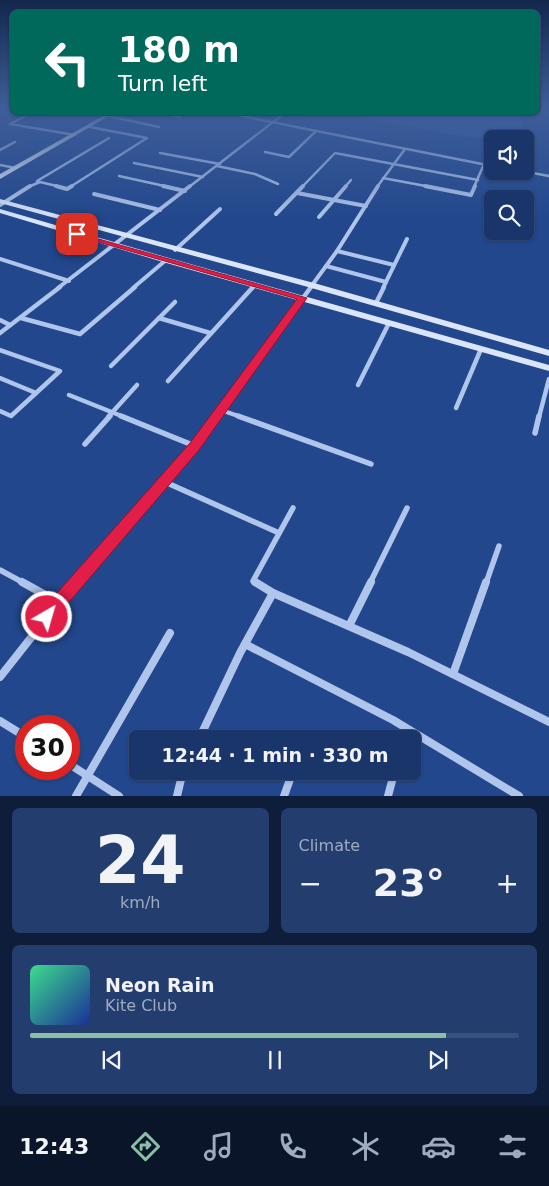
<!DOCTYPE html>
<meta charset="utf-8">
<style>
:root{--surface:#1a3569;--page:#233d6f;--text:#f1f3f6;--muted:#9fabc0;--line:#38507d;--accent:#8abfa5}
body{margin:0;font-family:"DejaVu Sans",sans-serif;background:var(--page);color:var(--text);height:100vh;display:flex;flex-direction:column;font-size:19px;white-space:nowrap}
*{box-sizing:border-box;margin:0}
p{font-size:16px;color:var(--muted)}
.icon{flex:none;width:28px;height:28px;fill:none;stroke:currentColor;stroke-width:2;stroke-linecap:round;stroke-linejoin:round}
.map{position:relative;height:796px;overflow:hidden}
.drawer{display:flex;flex-direction:column;gap:12px;padding:12px;background:#0e1d3a;flex:1}
.drawer>*{flex:none}
.guide{position:absolute;left:10px;top:10px;width:530px;height:105px;border-radius:8px;box-shadow:0 1px 4px #0004,0 0 0 1px var(--line);background:#00695c;color:#fff;overflow:hidden}
.fabs{position:absolute;left:484px;top:130px;display:grid;gap:10px}
.fabs a{display:grid;place-items:center;width:50px;height:50px;border-radius:8px;background:var(--surface);box-shadow:0 1px 4px #0004,0 0 0 1px var(--line);font-size:25px}
.speed{position:absolute;left:15px;top:715px;display:flex;gap:10px;font-size:25px;font-weight:700;text-align:center}
.speed>*{display:grid;place-content:center;width:65px;height:65px;border-radius:50%;background:var(--surface);box-shadow:0 1px 4px #0004,0 0 0 1px var(--line);line-height:1}
.speed .limit{border:8px solid #d22;background:#fff;color:#111}
.pin{position:absolute;display:grid;place-items:center;width:42px;height:42px;color:#fff;margin:-21px;border-radius:10px;box-shadow:0 2px 8px #0006}
.me{position:absolute;width:55px;margin:-28px;rotate:38deg;stroke-linejoin:round;filter:drop-shadow(0 0 4px #0008)}
.turn{display:flex;align-items:center;gap:18px;height:105px;padding:0 25px;font-size:22px}
.turn .icon{width:65px;height:65px;stroke-width:2.5}
.turn b{display:block;font-size:35px;line-height:42px}
.big{font-size:38px;font-weight:800;line-height:1.1}
.drawer .tile{flex:1;display:flex;flex-direction:column;justify-content:center;gap:8px;min-width:0;padding:0 18px;border-radius:8px;background:var(--page)}
.drawer .dial{align-items:center;gap:0}
.dial b{font-size:65px;line-height:1}
.song{display:flex;align-items:center;gap:15px}
.cover{width:60px;height:60px;border-radius:8px;background:linear-gradient(135deg,hsl(150 70% 55%),hsl(230 70% 35%))}
.played{height:5px;border-radius:2px;background:linear-gradient(90deg,var(--accent) 85%,var(--line) 85%)}
.keys{display:flex;justify-content:space-around;direction:ltr}
.heat{display:flex;justify-content:space-between;align-items:center;font-size:28px;direction:ltr}
.drawer .tiles{flex:1;display:grid;gap:12px;grid-template-columns:1fr 1fr}
.tile:last-child{grid-column:span 2}
.trip{position:absolute;left:129px;top:730px;width:292px;height:50px;border-radius:8px;background:var(--surface);box-shadow:0 1px 4px #0004,0 0 0 1px var(--line);font-weight:800;line-height:50px;text-align:center}
.tabs{display:flex;height:80px;justify-content:space-around;align-items:center;background:#0a152a;color:var(--muted)}
.tabs .icon{width:35px;height:35px}
.tabs .on{color:var(--accent)}
.tabs b{font-size:22px;color:var(--text)}
.map>svg:first-child{display:block}
</style>
<div class="map">
<svg width="549" height="796" viewBox="0 0 549 796">
<rect width="100%" height="100%" fill="#22478c"/>
<path fill="#2c58a4" d="M329,113h190l5,10 -3,7 -8,4 -38,4z"/>
<g fill="none" stroke-linecap="round" stroke-linejoin="round">
<g stroke="#b0c5eb" stroke-width="2.5">
<path d="M33,112l-23,12 65,11"/>
<path d="M158,112l22,5"/>
<path d="M222,112l270,54"/>
<path d="M108,116l51,11"/>
<path d="M0,150l15,-8"/>
<path d="M265,152l24,5 26,-25"/>
<path d="M160,153l60,11"/>
<path d="M134,163l69,14"/>
<path d="M0,165l16,3"/>
<path d="M217,166l38,8 23,10"/>
<path d="M522,171l27,5"/>
<path d="M119,176l50,11"/>
<path d="M383,178l48,9"/>
<path d="M37,181l72,-43"/>
<path d="M28,187l12,-5 21,5"/>
<path d="M70,187l77,-49 -57,-11"/>
<path d="M189,187l97,-75"/>
<path d="M302,187l33,-34 143,27"/>
<path d="M345,187l6,-7"/>
<path d="M377,187l28,-38"/>
<path d="M474,187l10,-23"/>
</g>
<g stroke="#b0c5eb" stroke-width="4">
<path d="M56,186l11,3 5,-3"/>
<path d="M163,186l22,5"/>
<path d="M425,186l46,9 4,-9"/>
<path d="M297,193l69,13"/>
<path d="M94,194l66,16"/>
<path d="M0,205l30,-19"/>
<path d="M276,214l27,-28"/>
<path d="M319,217l27,-31"/>
<path d="M175,250l45,-41"/>
<path d="M337,251l57,14"/>
<path d="M0,259l69,22"/>
<path d="M326,266l60,16"/>
<path d="M58,288l132,-102"/>
<path d="M133,288l33,-28"/>
<path d="M252,288l3,-3"/>
<path d="M310,288l27,-37 41,-65"/>
<path d="M383,288l24,-49"/>
</g>
<g stroke="#b0c5eb" stroke-width="4.5">
<path d="M376,303l8,-16"/>
<path d="M21,318l59,16 55,-47"/>
<path d="M159,318l51,15"/>
<path d="M0,320l10,5"/>
<path d="M0,333l60,-46"/>
<path d="M0,350l60,21 -49,45 -11,-5"/>
<path d="M111,366l64,-64"/>
<path d="M0,378l36,15"/>
<path d="M168,381l85,-94"/>
<path d="M358,385l31,-62"/>
<path d="M69,395l55,22"/>
<path d="M456,408l25,-59"/>
<path d="M221,410l20,7"/>
<path d="M108,417l29,-32"/>
<path d="M216,417l95,-130"/>
<path d="M539,417l10,-38"/>
</g>
<g stroke="#b0c5eb" stroke-width="5.5">
<path d="M121,416l74,30"/>
<path d="M238,416l133,48"/>
<path d="M535,433l4,-17"/>
<path d="M85,444l25,-28"/>
<path d="M165,482l114,51"/>
<path d="M0,570l24,13"/>
<path d="M74,583l121,-137 22,-30"/>
<path d="M257,583l-4,-2 40,-73"/>
<path d="M370,583l37,-75"/>
<path d="M486,583l13,-37"/>
</g>
<g stroke="#b0c5eb" stroke-width="8">
<path d="M22,582l36,20"/>
<path d="M255,582l18,11"/>
<path d="M349,626l22,-44"/>
<path d="M245,644l148,76 126,76"/>
<path d="M453,674l33,-92"/>
<path d="M0,677l75,-95"/>
<path d="M0,721l26,16"/>
<path d="M199,739l41,-86 33,-60 135,59 141,70"/>
<path d="M306,739l1,-3"/>
<path d="M69,764l50,32"/>
<path d="M76,796l94,-163"/>
<path d="M177,796l6,-25"/>
<path d="M284,796l9,-25"/>
<path d="M388,796l4,-15"/>
</g>
<g fill="#dbe5f9" fill-rule="evenodd">
<path d="M110,112h6l-116,67v-5z"/>
<path d="M0,199l314,84 235,67v6l-241,-69 -308,-84z"/>
<path d="M0,209l169,49 380,107v6l-386,-109 -163,-49z"/>
</g>
</g>
<linearGradient id="sky" x2="0" y2="1"><stop stop-color="#13274d"/><stop offset="0.49" stop-color="#3e5e99"/><stop offset="1" stop-color="#3e5e99" stop-opacity="0"/></linearGradient>
<rect width="549" height="220" fill="url(#sky)"/>
<path fill="#e11d48" stroke="#92132f" d="M74,232l233,66 -108,152 -147,172 -5,3 -6,-3 -2,-5 2,-6 149,-168 107,-144 -223,-64z"/>
</svg>
<div class="fabs">
<a><svg class="icon" aria-label="sound" viewBox="0 0 24 24"><path d="M4 9h4l5-4v14l-5-4H4zM17 9q2 3 0 6"/></svg></a>
<a><svg class="icon" aria-label="search" viewBox="0 0 24 24"><circle cx="10" cy="10" r="6"/><path d="M15 15l6 6"/></svg></a>
</div>
<div class="speed"><div class="limit">30</div></div>
<div class="pin" style="left:77px;top:234px;background:#d93025"><svg class="icon" aria-label="arrive" viewBox="0 0 24 24"><path d="M6 21V4h12l-3 4 3 4H6"/></svg></div>
<svg class="me" style="left:47px;top:617px" viewBox="-20 -20 40 40"><circle r="17" fill="#e11d48" stroke="#fff" stroke-width="3"/><path d="M0-11L8 9 0 5-8 9z" fill="#fff"/></svg>
<div class="trip">12:44 · 1 min · 330 m</div>
<div class="guide">
<div class="turn"><svg class="icon" aria-label="left" viewBox="0 0 24 24"><path d="M17 20v-9H6M10 6l-5 5 5 5"/></svg><div><b>180 m</b>Turn left</div></div>
</div>
</div>
<section class="drawer">
<div class="tiles">
<div class="tile dial"><b>24</b><p>km/h</p></div>
<div class="tile"><p>Climate</p>
<div class="heat"><a>−</a><b class="big">23°</b><a>+</a></div>
</div>
<div class="tile">
<div class="song"><i class="cover"></i><div><b>Neon Rain</b><p>Kite Club</p></div></div>
<div class="played"></div>
<div class="keys"><svg class="icon" aria-label="previous" viewBox="0 0 24 24"><path d="M18 5L8 12l10 7zM5 5v14"/></svg><svg class="icon" aria-label="pause" viewBox="0 0 24 24"><path d="M8 5v14M16 5v14"/></svg><svg class="icon" aria-label="next" viewBox="0 0 24 24"><path d="M6 5l10 7-10 7zM19 5v14"/></svg></div>
</div>
</div>
</section>
<nav class="tabs">
<b>12:43</b>
<svg class="icon on" aria-label="directions" viewBox="0 0 24 24"><path d="M12 3l9 9-9 9-9-9zM9 14v-3h6M13 9l2 2-2 2"/></svg>
<svg class="icon" aria-label="music" viewBox="0 0 24 24"><path d="M9 18V5l10-2v13"/><circle cx="6" cy="18" r="3"/><circle cx="16" cy="16" r="3"/></svg>
<svg class="icon" aria-label="phone" viewBox="0 0 24 24"><path d="M5 4h4l2 5-3 2q2 4 5 5l2-3 5 2v4C11 20 4 13 5 4z"/></svg>
<svg class="icon" aria-label="climate" viewBox="0 0 24 24"><path d="M12 3v18M4 7l16 10M4 17L20 7"/></svg>
<svg class="icon" aria-label="car" viewBox="0 0 24 24"><path d="M5 17H2v-5l4-1 3-4h7l3 4 3 1v5h-3M9 17h6M6 11h13"/><circle cx="7" cy="17" r="2"/><circle cx="17" cy="17" r="2"/></svg>
<svg class="icon" aria-label="filters" viewBox="0 0 24 24"><path d="M4 7h16M4 17h16"/><circle cx="9" cy="7" r="2"/><circle cx="15" cy="17" r="2"/></svg>
</nav>
